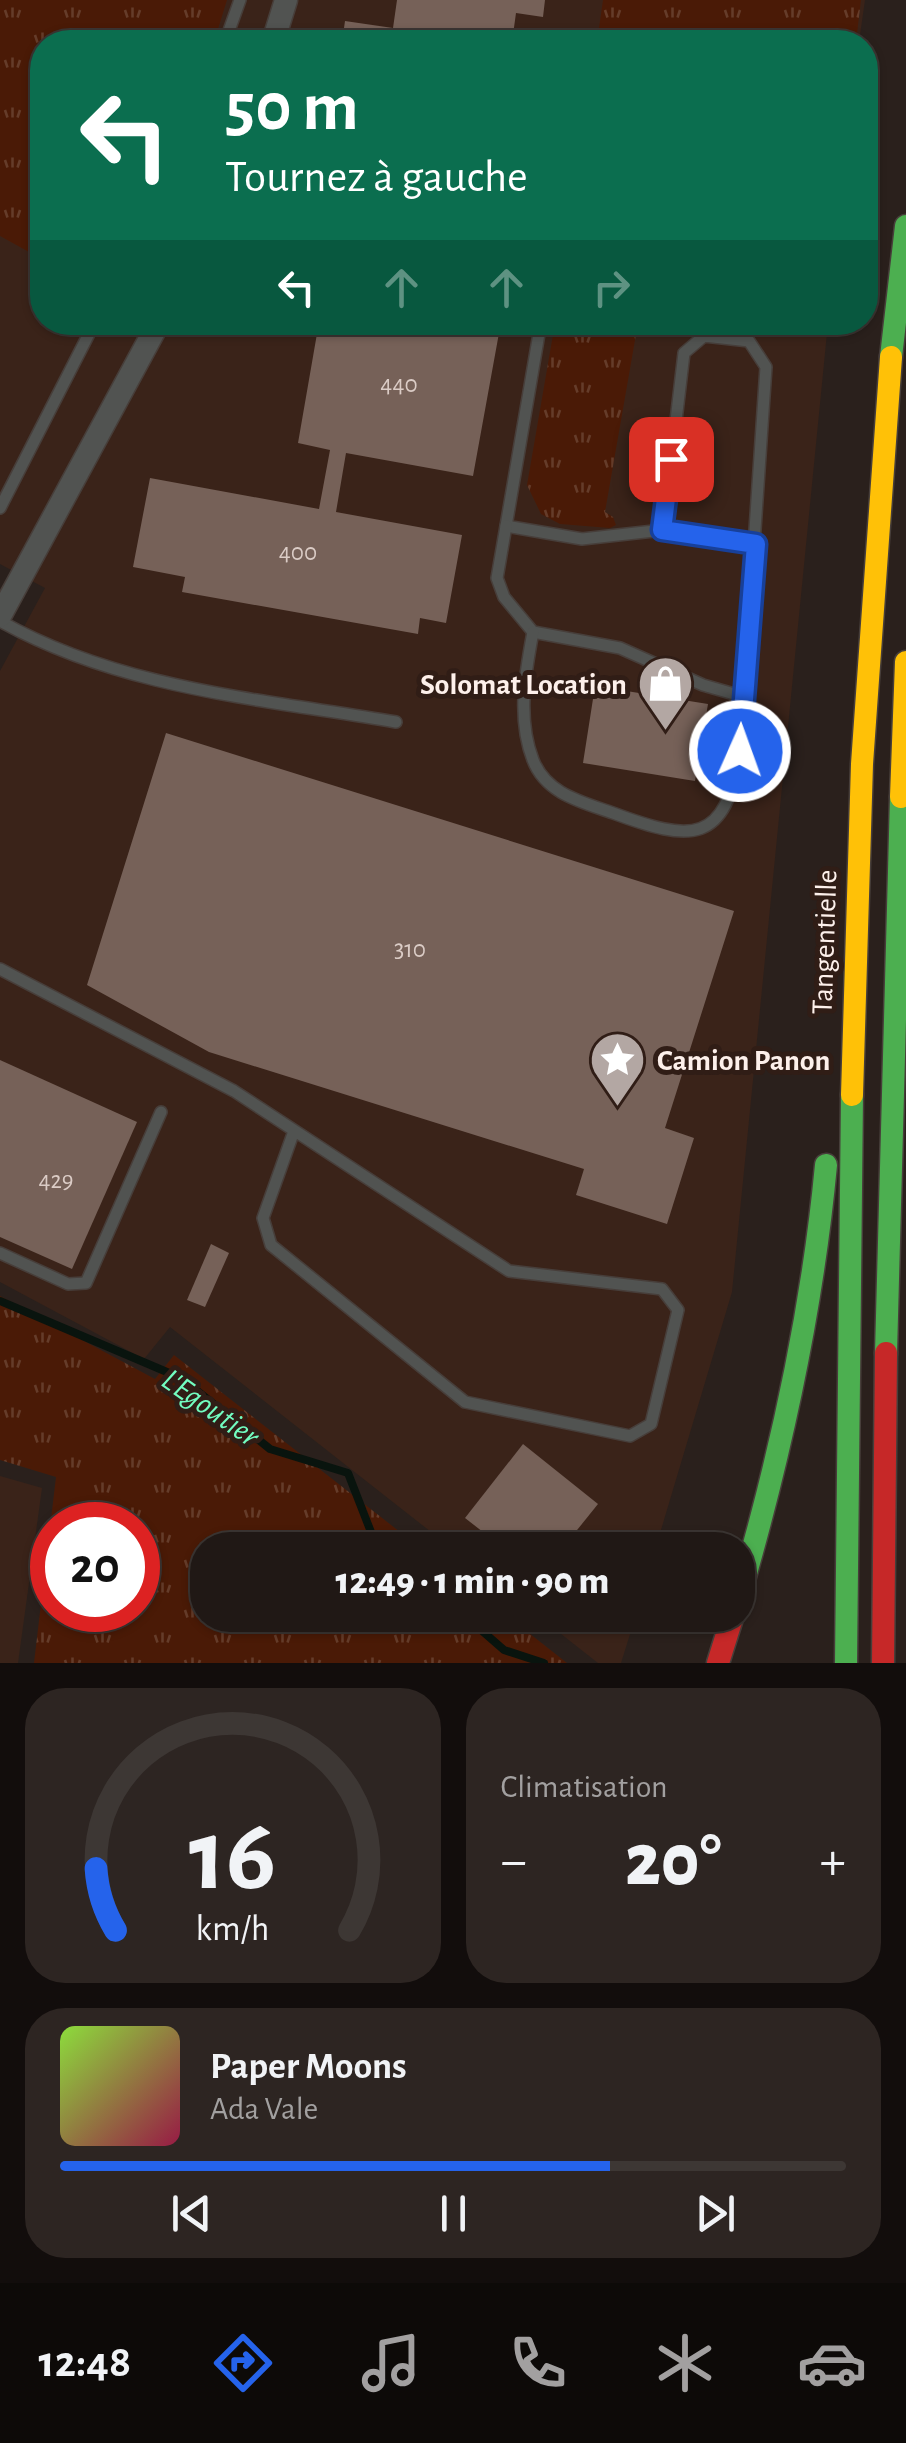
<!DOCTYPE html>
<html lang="fr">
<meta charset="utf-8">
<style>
:root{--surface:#201815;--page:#2d2522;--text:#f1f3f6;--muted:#a2a0a0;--line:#3d3734;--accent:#2563eb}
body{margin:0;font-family:"Alegreya Sans",sans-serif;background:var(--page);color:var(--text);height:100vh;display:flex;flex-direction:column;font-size:38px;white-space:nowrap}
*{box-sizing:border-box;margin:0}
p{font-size:32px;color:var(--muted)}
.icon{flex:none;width:55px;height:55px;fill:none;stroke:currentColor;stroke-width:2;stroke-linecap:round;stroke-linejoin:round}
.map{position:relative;height:1663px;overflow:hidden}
.panel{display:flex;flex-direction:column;gap:25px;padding:25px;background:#120d0c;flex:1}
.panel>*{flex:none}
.hud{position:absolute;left:30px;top:30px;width:848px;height:305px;border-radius:40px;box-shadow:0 2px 8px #0004,0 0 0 2px var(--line);background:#0b6e4f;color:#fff;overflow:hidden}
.speed{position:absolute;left:30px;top:1502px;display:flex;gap:20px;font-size:50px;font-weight:700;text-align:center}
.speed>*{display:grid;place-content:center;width:130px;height:130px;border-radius:50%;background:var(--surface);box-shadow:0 2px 8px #0004,0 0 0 2px var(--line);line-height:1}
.speed .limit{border:15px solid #d22;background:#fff;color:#111}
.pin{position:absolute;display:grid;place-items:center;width:85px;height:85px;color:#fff;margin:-42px;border-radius:20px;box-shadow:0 5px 15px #0006}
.me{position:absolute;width:110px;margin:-55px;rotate:2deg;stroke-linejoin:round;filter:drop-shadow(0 0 8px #0008)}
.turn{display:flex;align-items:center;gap:35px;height:210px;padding:0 30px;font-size:45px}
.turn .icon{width:130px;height:130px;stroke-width:2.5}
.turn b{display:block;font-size:70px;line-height:85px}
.lanes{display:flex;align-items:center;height:95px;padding:0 30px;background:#0003;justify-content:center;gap:50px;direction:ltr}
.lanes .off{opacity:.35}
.big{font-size:75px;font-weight:800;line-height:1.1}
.panel .card{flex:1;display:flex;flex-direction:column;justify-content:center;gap:15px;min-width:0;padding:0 35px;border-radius:40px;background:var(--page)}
.panel .dial{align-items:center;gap:0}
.dial svg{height:260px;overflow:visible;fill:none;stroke:var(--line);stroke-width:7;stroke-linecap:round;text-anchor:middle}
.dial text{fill:var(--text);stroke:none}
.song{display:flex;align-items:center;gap:30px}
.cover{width:120px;height:120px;border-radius:15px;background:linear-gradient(135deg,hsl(90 70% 55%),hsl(340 70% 35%))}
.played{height:10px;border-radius:5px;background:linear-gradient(90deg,var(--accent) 70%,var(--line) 70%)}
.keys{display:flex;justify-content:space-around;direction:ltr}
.heat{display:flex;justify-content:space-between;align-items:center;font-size:55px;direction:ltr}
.panel .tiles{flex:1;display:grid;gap:25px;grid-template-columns:1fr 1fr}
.card:last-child{grid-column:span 2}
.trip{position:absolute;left:190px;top:1532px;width:565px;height:100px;border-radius:40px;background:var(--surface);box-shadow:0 2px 8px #0004,0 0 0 2px var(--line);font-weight:800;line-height:100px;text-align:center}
.tabs{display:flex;height:160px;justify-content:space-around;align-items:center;background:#0d0a08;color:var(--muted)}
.tabs .icon{width:70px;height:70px}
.tabs .on{color:var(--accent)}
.tabs b{font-size:45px;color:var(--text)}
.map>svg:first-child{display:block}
</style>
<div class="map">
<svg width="906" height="1663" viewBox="0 0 906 1663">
<defs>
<pattern id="grass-tufts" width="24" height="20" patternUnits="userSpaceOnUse" patternTransform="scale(2.5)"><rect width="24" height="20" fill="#4a1a06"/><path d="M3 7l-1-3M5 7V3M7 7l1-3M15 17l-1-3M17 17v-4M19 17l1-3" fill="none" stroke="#653c2a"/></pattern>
</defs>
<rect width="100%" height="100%" fill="#2a201c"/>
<g fill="#3a2319">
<path d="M0,0h865l-6,42h-817v280l786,1 -96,969 -77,258h-201l-284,-223 -26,32 -144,-77v-611l45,-83 -45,-24z"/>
<path d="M0,1476l42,12 -24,175h-18z"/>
<path d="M537,1615h99l-15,48h-23z"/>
</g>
<g fill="url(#grass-tufts)" fill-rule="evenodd">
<path d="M0,0h227l-13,42h-172v181l-13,29 -29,-16z"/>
<path d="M603,0h258l-5,42h-259z"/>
<path d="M555,323h83l-33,189 8,5 3,8 -6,3 -50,-4 -19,-10 -14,-29z"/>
<path d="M0,1296l155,83 19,-24 249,195h-215v65h298l61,48h-533l22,-186 -56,-17zM138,1525v85h-86v-85z"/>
</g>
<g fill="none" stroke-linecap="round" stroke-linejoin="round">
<g stroke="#09140e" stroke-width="8">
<path d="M0,1301l181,77 89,71 78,24 30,77"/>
<path d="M464,1615l40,35 40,13"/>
</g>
</g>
<g fill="#766158">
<path d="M397,0h148l-2,17 -27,-4 -4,29h-170l3,-21 48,7z"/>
<path d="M319,322h182l-28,154 -127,-23 -10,59 126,23 -16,88 -26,-5 -2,16 -236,-42 3,-15 -52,-10 17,-89 169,31 11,-59 -32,-7z"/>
<path d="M595,686l113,18 -13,77 -112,-18z"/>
<path d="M166,733l568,178 -69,217 29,10 -27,86 -91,-29 8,-26 -375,-117 -122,-67z"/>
<path d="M0,1060l137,62 -65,147 -72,-32z"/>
<path d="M211,1244l18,9 -24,54 -18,-7z"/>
<path d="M523,1444l75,60 -37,46h-55l-41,-32z"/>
</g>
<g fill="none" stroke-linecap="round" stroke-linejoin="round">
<defs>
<g id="lane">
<path d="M225,42l15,-42"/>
<path d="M541,322l-35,204 76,13 81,-9 92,14"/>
<path d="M0,508l95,-186"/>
<path d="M506,526l-9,52 7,19 29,35 87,16 83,37 38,11"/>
<path d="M0,621c121,68 261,78 396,101"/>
<path d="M533,632c-8,42 -16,87 0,128 13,34 49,42 80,53 78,29 113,33 127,-62l26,-384 -17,-26 -45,-5 -20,17 -21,177"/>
<path d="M0,969l234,122 275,180 153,18 16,21 -27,114 -21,12 -165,-34 -194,-157 -8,-27 31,-87"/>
<path d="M0,1253l68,31 18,-1 75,-171"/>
</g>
<g id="street">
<path d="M273,42l13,-42"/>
<path d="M0,616l159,-294"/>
</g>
<g id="fast">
<path d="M891,357l15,-131"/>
<path d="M886,1353l15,-556"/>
<path d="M738,1601c42,-143 74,-287 88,-436"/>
<path d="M846,1663l6,-568"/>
</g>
<g id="slow">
<path d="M901,797l5,-135"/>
<path d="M852,1095l10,-331 29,-407"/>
</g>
<g id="jam">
<path d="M718,1663l15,-48"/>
<path d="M883,1663l3,-310"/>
</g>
</defs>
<use href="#lane" stroke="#473e3a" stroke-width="14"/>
<use href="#street" stroke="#473e3a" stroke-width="25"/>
<use href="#fast" stroke="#473e3a" stroke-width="25"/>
<use href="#slow" stroke="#473e3a" stroke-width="25"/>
<use href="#jam" stroke="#473e3a" stroke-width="25"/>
<use href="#lane" stroke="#515351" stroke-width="11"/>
<use href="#street" stroke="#515351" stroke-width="22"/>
<use href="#fast" stroke="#4caf50" stroke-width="22"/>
<use href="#slow" stroke="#ffc107" stroke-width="22"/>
<use href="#jam" stroke="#c62828" stroke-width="22"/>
</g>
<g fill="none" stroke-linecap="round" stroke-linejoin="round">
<defs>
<path id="route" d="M671,459l-9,71 94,14 -16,207"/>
</defs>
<use href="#route" stroke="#184099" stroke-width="25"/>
<use href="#route" stroke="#2563eb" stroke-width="18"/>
</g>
<defs>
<symbol id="shop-pin" viewBox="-11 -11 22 30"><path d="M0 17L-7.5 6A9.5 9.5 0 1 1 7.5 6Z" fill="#b3a7a3" stroke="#301d16"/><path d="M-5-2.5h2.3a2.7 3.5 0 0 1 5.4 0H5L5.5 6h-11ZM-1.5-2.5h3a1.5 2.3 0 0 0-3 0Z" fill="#fff"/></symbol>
<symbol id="sight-pin" viewBox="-11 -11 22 30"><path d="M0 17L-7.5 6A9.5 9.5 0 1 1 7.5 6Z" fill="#b3a7a3" stroke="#301d16"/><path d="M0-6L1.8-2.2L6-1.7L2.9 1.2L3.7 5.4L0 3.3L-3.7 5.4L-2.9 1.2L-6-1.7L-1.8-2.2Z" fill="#fff"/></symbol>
</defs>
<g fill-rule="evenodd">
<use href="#shop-pin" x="634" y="652" width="63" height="86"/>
<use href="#sight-pin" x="586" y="1028" width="63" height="86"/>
</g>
<g text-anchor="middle" stroke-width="10" stroke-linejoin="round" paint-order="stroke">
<g font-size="25" fill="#dbccc6">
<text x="399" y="392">440</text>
<text x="298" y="560">400</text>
<text x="410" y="957">310</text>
<text x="56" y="1188">429</text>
</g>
<g font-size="30" font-weight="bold" fill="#fdf0eb" stroke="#301d16" text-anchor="end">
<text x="627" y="694">Solomat Location</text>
<text x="657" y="1070" text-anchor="start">Camion Panon</text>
</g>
<g font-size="30" fill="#fdf0eb" stroke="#301d16">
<text transform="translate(824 942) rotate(-88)" y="10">Tangentielle</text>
</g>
<g font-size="32" font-style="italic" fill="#72fcc0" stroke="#301d16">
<text transform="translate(211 1407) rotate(35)" y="11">L'Egoutier</text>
</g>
</g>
</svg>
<div class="speed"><div class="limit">20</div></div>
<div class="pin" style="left:671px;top:459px;background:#d93025"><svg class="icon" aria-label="arrive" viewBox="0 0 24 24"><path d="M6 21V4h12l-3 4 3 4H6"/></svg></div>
<svg class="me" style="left:740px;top:751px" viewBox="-20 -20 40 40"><circle r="17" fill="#2563eb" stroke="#fff" stroke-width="3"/><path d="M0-11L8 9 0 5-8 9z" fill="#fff"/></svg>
<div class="trip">12:49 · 1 min · 90 m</div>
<div class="hud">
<div class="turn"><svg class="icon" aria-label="left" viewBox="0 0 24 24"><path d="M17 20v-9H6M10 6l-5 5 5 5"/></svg><div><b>50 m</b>Tournez à gauche</div></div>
<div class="lanes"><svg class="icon" aria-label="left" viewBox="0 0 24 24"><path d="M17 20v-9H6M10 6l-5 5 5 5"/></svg><svg class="icon off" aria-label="ahead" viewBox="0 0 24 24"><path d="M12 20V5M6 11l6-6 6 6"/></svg><svg class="icon off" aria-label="ahead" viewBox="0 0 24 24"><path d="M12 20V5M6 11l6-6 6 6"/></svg><svg class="icon off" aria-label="right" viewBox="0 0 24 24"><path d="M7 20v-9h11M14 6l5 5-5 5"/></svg></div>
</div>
</div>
<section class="panel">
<div class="tiles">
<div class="card dial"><svg viewBox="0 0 100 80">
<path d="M14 69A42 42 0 1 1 86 69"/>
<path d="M14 69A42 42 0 0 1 8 50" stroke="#2563eb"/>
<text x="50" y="56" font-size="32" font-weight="700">16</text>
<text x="50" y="72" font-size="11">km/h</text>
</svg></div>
<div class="card"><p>Climatisation</p>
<div class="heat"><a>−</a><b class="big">20°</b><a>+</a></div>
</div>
<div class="card">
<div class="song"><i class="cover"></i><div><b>Paper Moons</b><p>Ada Vale</p></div></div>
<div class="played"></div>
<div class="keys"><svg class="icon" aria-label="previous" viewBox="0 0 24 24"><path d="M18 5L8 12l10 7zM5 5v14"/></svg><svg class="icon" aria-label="pause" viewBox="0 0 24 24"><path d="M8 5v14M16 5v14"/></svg><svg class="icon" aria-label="next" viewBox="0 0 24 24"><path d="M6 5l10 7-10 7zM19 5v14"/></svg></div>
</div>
</div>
</section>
<nav class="tabs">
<b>12:48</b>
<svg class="icon on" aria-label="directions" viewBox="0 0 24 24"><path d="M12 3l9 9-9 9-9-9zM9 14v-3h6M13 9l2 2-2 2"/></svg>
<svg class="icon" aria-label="music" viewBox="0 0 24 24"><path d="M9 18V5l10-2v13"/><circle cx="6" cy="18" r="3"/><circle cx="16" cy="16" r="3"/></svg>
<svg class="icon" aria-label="phone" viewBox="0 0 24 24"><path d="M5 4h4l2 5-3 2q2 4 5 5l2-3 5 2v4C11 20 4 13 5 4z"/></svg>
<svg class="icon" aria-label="climate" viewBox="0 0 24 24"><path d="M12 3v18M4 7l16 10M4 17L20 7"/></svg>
<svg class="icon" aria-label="car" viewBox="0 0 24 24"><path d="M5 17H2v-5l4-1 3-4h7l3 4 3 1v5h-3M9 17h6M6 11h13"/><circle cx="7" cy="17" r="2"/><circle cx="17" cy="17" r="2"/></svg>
</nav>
